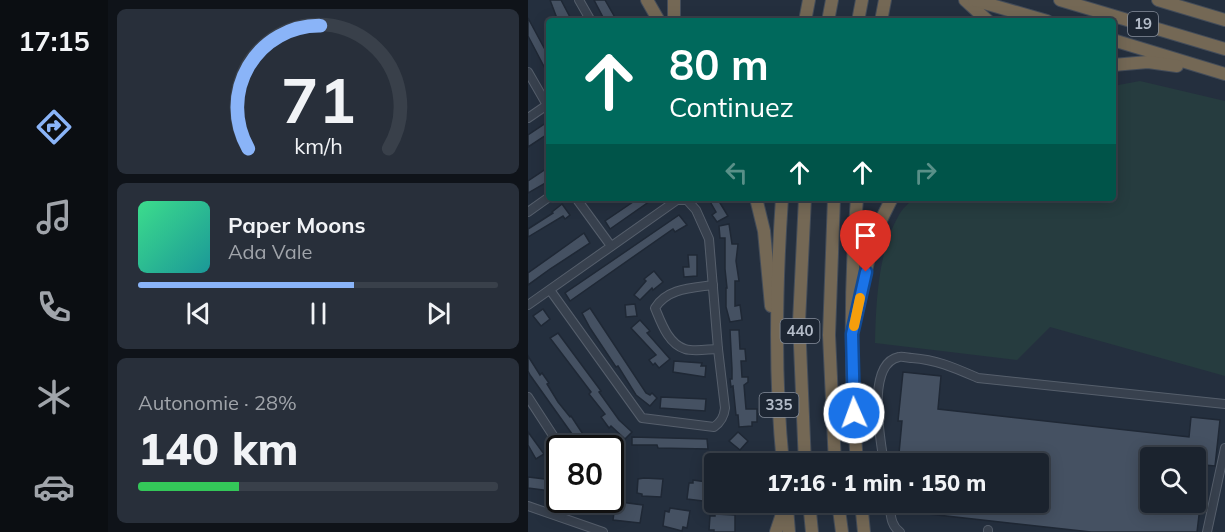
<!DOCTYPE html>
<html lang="fr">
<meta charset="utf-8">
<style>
:root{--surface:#1b232e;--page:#282f3a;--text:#f1f3f6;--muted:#a0a4aa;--line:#39404a;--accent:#8ab4f8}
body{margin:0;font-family:Mulish,sans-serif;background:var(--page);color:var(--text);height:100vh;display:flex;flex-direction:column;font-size:22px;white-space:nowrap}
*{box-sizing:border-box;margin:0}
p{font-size:20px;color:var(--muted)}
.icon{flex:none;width:33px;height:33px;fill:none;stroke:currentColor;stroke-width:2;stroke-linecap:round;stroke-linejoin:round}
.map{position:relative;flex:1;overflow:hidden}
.side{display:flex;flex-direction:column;gap:9px;padding:9px;background:#0f1319;width:420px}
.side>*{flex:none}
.top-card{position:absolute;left:18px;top:18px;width:570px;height:183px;border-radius:6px;box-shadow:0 3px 15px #0003,0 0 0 2px var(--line);background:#00695c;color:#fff;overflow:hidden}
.fabs{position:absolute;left:612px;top:447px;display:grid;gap:12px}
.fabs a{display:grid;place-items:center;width:66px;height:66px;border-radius:6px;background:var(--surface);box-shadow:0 3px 15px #0003,0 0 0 2px var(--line);font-size:30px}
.speed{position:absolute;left:18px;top:435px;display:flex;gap:12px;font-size:30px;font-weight:700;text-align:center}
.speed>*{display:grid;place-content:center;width:78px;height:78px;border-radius:50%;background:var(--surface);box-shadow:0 3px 15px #0003,0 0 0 2px var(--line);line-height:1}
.speed .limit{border:3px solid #111;border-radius:9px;background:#fff;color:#111}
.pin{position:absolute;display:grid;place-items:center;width:51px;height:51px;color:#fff;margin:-62px -26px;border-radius:50% 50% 50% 0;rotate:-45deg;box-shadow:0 0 6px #0007}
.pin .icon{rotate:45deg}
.me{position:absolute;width:66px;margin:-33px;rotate:358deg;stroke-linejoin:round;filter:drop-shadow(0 0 4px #0008)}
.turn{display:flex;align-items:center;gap:21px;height:126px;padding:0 24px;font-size:27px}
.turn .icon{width:78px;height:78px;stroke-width:2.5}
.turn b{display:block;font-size:42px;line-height:51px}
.lanes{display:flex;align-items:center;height:57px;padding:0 24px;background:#0003;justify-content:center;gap:30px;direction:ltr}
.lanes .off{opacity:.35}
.big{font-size:45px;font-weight:800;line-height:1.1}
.side .widget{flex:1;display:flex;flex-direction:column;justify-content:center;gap:9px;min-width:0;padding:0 21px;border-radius:9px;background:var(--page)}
.side .dial{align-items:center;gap:0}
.dial svg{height:156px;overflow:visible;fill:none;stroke:var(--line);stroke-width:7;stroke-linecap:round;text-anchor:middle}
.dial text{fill:var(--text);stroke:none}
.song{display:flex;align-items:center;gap:18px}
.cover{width:72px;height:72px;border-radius:9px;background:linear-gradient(135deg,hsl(150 70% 55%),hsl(180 70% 35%))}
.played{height:6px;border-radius:3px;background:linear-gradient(90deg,var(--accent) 60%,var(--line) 60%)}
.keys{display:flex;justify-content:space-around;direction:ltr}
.charge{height:9px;border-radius:4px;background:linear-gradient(90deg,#34c759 28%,var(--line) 0)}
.trip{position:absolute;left:176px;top:453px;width:345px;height:60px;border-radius:6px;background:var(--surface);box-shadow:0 3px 15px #0003,0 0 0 2px var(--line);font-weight:800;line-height:60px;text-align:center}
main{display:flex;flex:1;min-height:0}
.tab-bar{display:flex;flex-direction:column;width:108px;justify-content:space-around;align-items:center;background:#0b0e12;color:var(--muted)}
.tab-bar .icon{width:42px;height:42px}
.tab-bar .active{color:var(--accent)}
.tab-bar b{font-size:27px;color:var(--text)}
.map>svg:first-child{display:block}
</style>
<main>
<nav class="tab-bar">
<b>17:15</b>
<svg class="icon active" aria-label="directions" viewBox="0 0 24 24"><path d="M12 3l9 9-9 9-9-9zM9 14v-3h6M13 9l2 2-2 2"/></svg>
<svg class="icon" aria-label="music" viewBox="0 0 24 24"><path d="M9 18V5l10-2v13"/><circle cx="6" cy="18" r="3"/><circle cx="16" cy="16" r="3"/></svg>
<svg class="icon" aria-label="phone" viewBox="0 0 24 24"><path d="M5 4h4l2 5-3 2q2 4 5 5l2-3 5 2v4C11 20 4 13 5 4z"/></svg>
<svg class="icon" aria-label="climate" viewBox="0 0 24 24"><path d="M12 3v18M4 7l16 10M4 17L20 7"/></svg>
<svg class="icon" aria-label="car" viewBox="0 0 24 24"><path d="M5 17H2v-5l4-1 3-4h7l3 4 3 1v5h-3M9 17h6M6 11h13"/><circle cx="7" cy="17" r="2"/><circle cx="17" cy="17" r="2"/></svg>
</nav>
<section class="side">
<div class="widget dial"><svg viewBox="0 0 100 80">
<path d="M14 69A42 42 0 1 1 86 69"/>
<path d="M14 69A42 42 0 0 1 51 6" stroke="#8ab4f8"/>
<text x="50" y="56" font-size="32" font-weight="700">71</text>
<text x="50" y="72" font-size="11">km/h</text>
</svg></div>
<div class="widget">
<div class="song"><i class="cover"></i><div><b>Paper Moons</b><p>Ada Vale</p></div></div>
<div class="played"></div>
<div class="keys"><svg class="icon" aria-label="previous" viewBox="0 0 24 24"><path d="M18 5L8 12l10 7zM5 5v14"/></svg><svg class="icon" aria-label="pause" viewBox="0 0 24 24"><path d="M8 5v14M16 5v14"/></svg><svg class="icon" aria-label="next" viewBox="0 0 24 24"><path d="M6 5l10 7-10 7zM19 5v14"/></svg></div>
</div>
<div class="widget"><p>Autonomie · 28%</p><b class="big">140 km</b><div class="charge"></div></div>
</section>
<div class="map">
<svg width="697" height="532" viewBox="0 0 697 532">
<rect width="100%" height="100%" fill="#242f3e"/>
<path fill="#263c3f" d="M612,81l85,20v275l-175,-49 -33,33 -142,-17c1,-41 3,-92 24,-128 3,-6 10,-12 15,-17h199v-112z"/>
<g fill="#455162" stroke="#1f2835" stroke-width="1.5" fill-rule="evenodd">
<path d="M22,0h11l11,21h-14z"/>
<path d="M66,0h11l12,21h-12z"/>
<path d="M0,18l21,39v19l-21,-40z"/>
<path d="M21,121v12l-21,14v-12z"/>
<path d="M21,167v14l-21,12v-12z"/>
<path d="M111,198h9l2,3 -40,28 -5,-8z"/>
<path d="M180,198h9l11,18 -11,6 -5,-7 4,-3z"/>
<path d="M34,204l8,11 -5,4 -2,-3 -35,21v-8l25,-16 -1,-1z"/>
<path d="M151,215l8,10 -12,7 -2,-3 -103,72 -5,-8z"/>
<path d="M201,224l3,20h6l-2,17 3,20h-4v25l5,-1 2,15 -12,2 -4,-15v-19h1l-2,-19v-31h-5l-1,-12z"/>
<path d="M56,233l6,10 -40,26 -22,16v-12z"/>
<path d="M160,255h9v21l-13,1 -1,-10h6z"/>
<path d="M126,271l9,11 -10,8 -1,-2 -12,12 -6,-5 12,-14 -2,-2z"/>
<path d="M107,304l2,12 -11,1 -1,-12z"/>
<path d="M62,308l56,85 4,2 2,-2 5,5 -7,8 -14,-11 -18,-29 -2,1 -26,-39 -8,-15z"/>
<path d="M15,309l7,10 -9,7 -8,-10z"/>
<path d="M112,320l10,11 -3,2 23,26 -11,9 -4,-5 -2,2 -4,-5 7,-5 -25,-27z"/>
<path d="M202,330h9l1,19h5l1,12h-5l1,16h6v5l-4,3 2,24h11v13h-5v4l-13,1 -1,-12h-2l-3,-29 -2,1 -1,-8h2v-10z"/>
<path d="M30,333l43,58 -2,1 20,28 13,12 -7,7 -14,-13 -2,2 -8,-11 4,-3 -16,-20 2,-2 -41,-54z"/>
<path d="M0,356l12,19 2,-2 7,10 -2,1 11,18 12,15 1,-1 21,32h-10l-52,-73 -2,-4z"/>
<path d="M146,361l28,2 -1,3h5l-1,11 -32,-5z"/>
<path d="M375,372l38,4 -3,33 251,28 2,-20 29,3 -5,46 -10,-1 -8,67h-106l-189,-21 1,-9h135v-38h-140l4,-43h-4zM622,458h46v44h-46z"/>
<path d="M133,397l45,2 -1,12 -45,-3z"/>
<path d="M0,432l16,22 -8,5 -8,-14z"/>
<path d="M210,432l10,9 -8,9 -11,-9z"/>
<path d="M104,437l75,2 1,10 -50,-1 -1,-3h-25z"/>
<path d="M0,477l25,3 -2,11 -23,-3z"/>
<path d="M116,478l19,1 -2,18 -19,-1v-2l-5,-1 1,-14z"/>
<path d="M165,480l20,3 -2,19 -24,-3 2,-16h4z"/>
<path d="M53,500h9l6,6 -8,8 -10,-12z"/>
<path d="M92,502l23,3 -3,18 -27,-3 2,-15h5z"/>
<path d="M203,502h31l-1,7 -30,-3z"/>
<path d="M142,508l20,3 -3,17 -4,-1 -1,4 -19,-5 2,-15 4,1z"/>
<path d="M187,514l20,1v17h-21v-2h-5l1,-14h5z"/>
</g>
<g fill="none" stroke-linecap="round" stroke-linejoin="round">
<defs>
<g id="minor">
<path d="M51,0l12,21"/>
<path d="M0,72l19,33 -19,13"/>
<path d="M48,198l35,48"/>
<path d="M0,212l21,-15"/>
<path d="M185,285c-21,3 -46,3 -58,23 6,14 13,36 30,41 9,3 24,0 33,0"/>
<path d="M0,305l149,-105h10l9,10 13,29 9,110 7,59c-1,9 -4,14 -11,19l-72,-9 -92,-128"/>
<path d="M0,397l26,40 6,13"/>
<path d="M356,464c-3,-23 -19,-100 15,-107 3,-1 10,1 13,1 26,2 43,10 66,20l247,26"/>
<path d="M361,502c2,12 1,23 11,30"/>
<path d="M0,506l75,26"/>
<path d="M33,517l5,-17"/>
<path d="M460,532v-2"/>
<path d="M679,532l18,-84"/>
</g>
<g id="highway">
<path d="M119,0l12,21"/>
<path d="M146,0v21"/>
<path d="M437,0l23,21"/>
<path d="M446,0l73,21"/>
<path d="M532,0l165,49"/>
<path d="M630,0l67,20"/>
<path d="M277,21l4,-21"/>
<path d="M300,21l4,-21"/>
<path d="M330,21l4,-21"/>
<path d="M353,21l4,-21"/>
<path d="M585,40l112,34"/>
<path d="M585,65l35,-3 29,4"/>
<path d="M228,198l8,33 7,75"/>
<path d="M254,198c-6,88 -8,177 1,266"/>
<path d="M277,198l-6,124 6,142"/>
<path d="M306,198l-5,137 6,129"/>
<path d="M329,198c-7,88 -7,177 0,266"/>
<path d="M329,312l17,-78 18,-36"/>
<path d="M281,502l3,30"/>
<path d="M310,502l4,30"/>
<path d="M333,502l3,30"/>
<path d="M259,507l2,25"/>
<path d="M248,532l10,-30"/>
</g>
</defs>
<use href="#minor" stroke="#565f6c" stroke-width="10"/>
<use href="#highway" stroke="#434c59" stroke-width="14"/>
<use href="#minor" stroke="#38414e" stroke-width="8"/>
<use href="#highway" stroke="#746855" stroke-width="12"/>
</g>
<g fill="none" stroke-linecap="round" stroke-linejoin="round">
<defs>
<path id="route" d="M326,413l-2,-79 14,-62"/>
</defs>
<use href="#route" stroke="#114b97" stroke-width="15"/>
<use href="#route" stroke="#1a73e8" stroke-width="10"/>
<path stroke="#f59e0b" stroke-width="10" d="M326,326l6,-28"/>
</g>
<g text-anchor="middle" stroke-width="4.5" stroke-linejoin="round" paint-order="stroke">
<g fill="#1d2633" stroke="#878f9c" stroke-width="1.5">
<rect x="600" y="12" width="30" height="24" rx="4.5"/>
<rect x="252.5" y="319" width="39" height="24" rx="4.5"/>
<rect x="231.5" y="393" width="39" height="24" rx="4.5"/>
</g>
<g font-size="15" font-weight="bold" fill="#b4bcc9">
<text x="615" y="29">19</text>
<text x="272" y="336">440</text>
<text x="251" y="410">335</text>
</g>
</g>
</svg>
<div class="fabs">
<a><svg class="icon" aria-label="search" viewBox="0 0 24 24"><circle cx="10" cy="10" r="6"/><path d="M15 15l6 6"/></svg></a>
</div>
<div class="speed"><div class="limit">80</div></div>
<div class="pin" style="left:338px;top:272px;background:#d93025"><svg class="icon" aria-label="arrive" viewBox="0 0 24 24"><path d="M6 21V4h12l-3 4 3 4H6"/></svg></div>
<svg class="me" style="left:326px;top:413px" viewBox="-20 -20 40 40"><circle r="17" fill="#1a73e8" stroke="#fff" stroke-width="3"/><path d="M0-11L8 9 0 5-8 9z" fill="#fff"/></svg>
<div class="trip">17:16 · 1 min · 150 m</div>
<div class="top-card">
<div class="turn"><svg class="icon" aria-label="ahead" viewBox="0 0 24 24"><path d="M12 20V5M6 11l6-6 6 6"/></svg><div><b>80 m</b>Continuez</div></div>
<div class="lanes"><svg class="icon off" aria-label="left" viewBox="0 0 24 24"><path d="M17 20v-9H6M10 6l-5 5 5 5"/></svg><svg class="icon" aria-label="ahead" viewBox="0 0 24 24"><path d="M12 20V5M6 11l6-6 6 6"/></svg><svg class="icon" aria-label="ahead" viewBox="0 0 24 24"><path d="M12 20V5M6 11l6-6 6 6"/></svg><svg class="icon off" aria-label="right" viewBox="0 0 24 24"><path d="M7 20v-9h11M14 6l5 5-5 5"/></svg></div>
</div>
</div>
</main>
